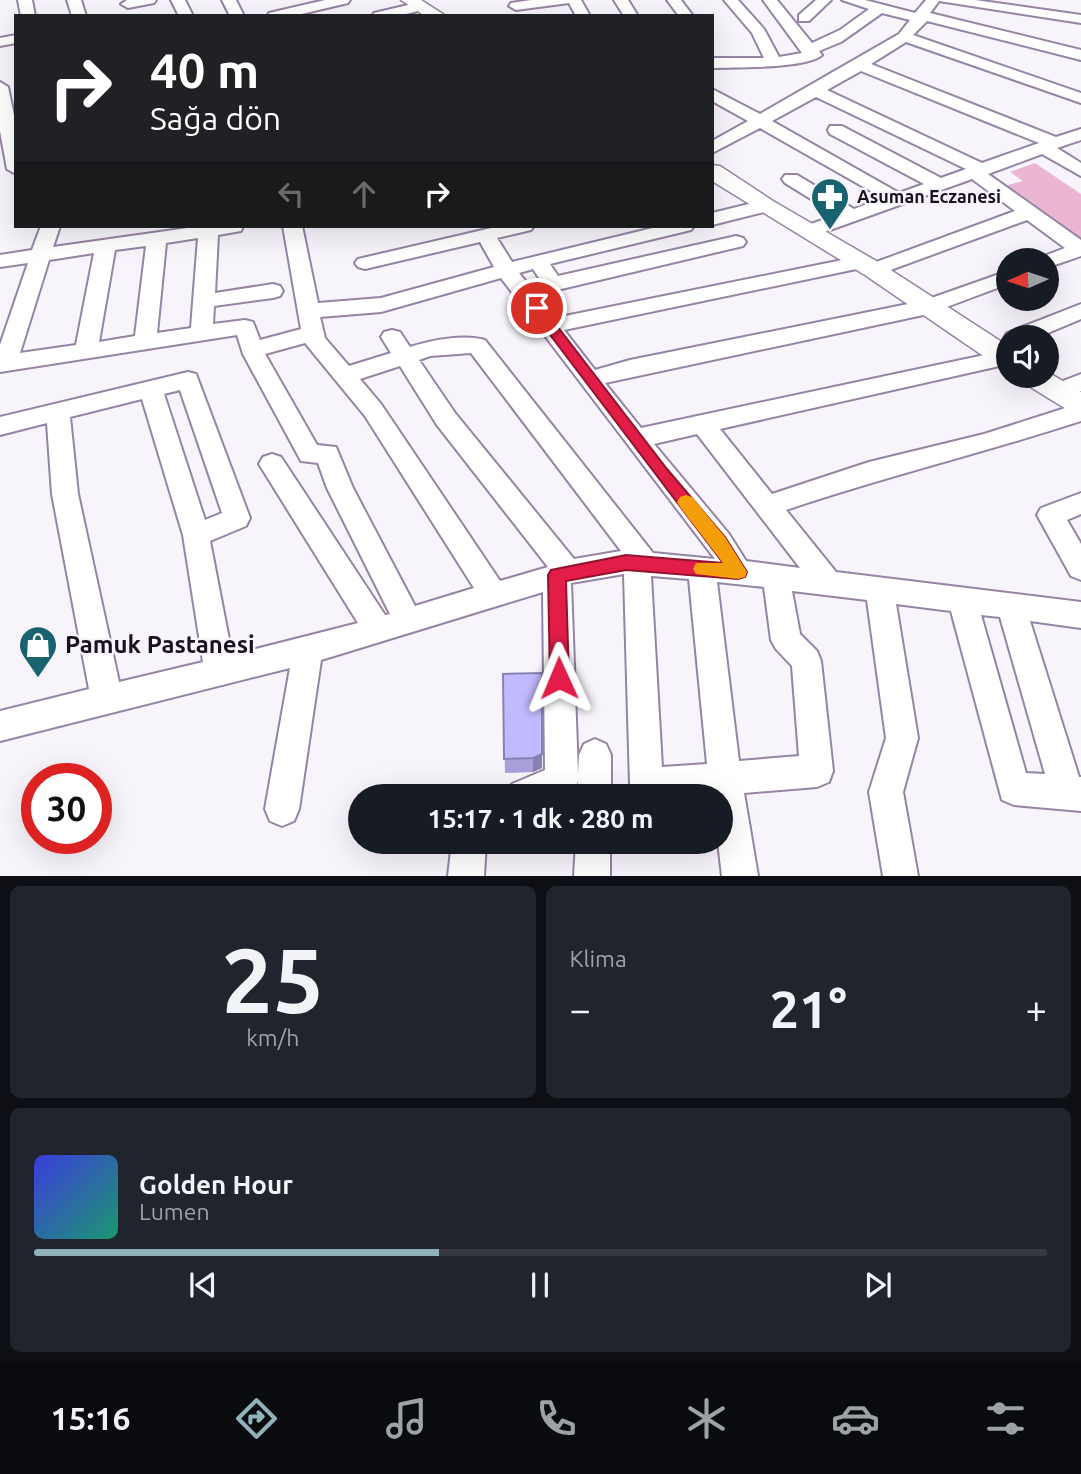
<!DOCTYPE html>
<html lang="tr">
<meta charset="utf-8">
<style>
:root{--surface:#171b24;--page:#20242c;--text:#f1f3f6;--muted:#9ea1a6;--line:#363941;--accent:#90b2ba}
body{margin:0;font-family:Ubuntu,sans-serif;background:var(--page);color:var(--text);height:100vh;display:flex;flex-direction:column;font-size:26px;white-space:nowrap}
*{box-sizing:border-box;margin:0}
p{font-size:23px;color:var(--muted)}
.icon{flex:none;width:38px;height:38px;fill:none;stroke:currentColor;stroke-width:2;stroke-linecap:round;stroke-linejoin:round}
.map{position:relative;height:876px;overflow:hidden}
.sheet{display:flex;flex-direction:column;gap:10px;padding:10px;background:#0d0f14;flex:1}
.sheet>*{flex:none}
.banner{position:absolute;left:14px;top:14px;width:700px;height:214px;border-radius:0px;box-shadow:0 7px 28px #0002;background:#202124;color:#fff;overflow:hidden}
.needle{width:46px;rotate:267deg}
.controls{position:absolute;left:996px;top:248px;display:grid;gap:14px}
.controls a{display:grid;place-items:center;width:63px;height:63px;border-radius:50%;background:var(--surface);box-shadow:0 7px 28px #0002;font-size:35px}
.speed{position:absolute;left:21px;top:763px;display:flex;gap:14px;font-size:35px;font-weight:700;text-align:center}
.speed>*{display:grid;place-content:center;width:91px;height:91px;border-radius:50%;background:var(--surface);box-shadow:0 7px 28px #0002;line-height:1}
.speed .limit{border:10px solid #d22;background:#fff;color:#111}
.pin{position:absolute;display:grid;place-items:center;width:60px;height:60px;color:#fff;margin:-30px;border:4px solid #fff;border-radius:50%;box-shadow:0 2px 7px #0007}
.me{position:absolute;width:77px;margin:-38px;rotate:359deg;stroke-linejoin:round;filter:drop-shadow(0 0 5px #0008)}
.turn{display:flex;align-items:center;gap:24px;height:147px;padding:0 21px;font-size:32px}
.turn .icon{width:91px;height:91px;stroke-width:2.5}
.turn b{display:block;font-size:49px;line-height:60px}
.lanes{display:flex;align-items:center;height:66px;padding:0 21px;background:#0003;justify-content:center;gap:35px;direction:ltr}
.lanes .off{opacity:.35}
.big{font-size:52px;font-weight:700;line-height:1.1}
.sheet .tile{flex:1;display:flex;flex-direction:column;justify-content:center;gap:10px;min-width:0;padding:0 24px;border-radius:10px;background:var(--page)}
.sheet .dial{align-items:center;gap:0}
.dial b{font-size:91px;line-height:1}
.song{display:flex;align-items:center;gap:21px}
.cover{width:84px;height:84px;border-radius:10px;background:linear-gradient(135deg,hsl(240 70% 55%),hsl(160 70% 35%))}
.played{height:7px;border-radius:4px;background:linear-gradient(90deg,var(--accent) 40%,var(--line) 40%)}
.keys{display:flex;justify-content:space-around;direction:ltr}
.heat{display:flex;justify-content:space-between;align-items:center;font-size:38px;direction:ltr}
.sheet .tiles{flex:1;display:grid;gap:10px;grid-template-columns:1fr 1fr}
.tile:last-child{grid-column:span 2}
.trip{position:absolute;left:348px;top:784px;width:385px;height:70px;border-radius:35px;background:var(--surface);box-shadow:0 7px 28px #0002;font-weight:700;line-height:70px;text-align:center}
.dock{display:flex;height:112px;justify-content:space-around;align-items:center;background:#090b0e;color:var(--muted)}
.dock .icon{width:49px;height:49px}
.dock .current{color:var(--accent)}
.dock b{font-size:32px;color:var(--text)}
.map>svg:first-child{display:block}
</style>
<div class="map">
<svg width="1081" height="876" viewBox="0 0 1081 876">
<rect width="100%" height="100%" fill="#f7f4fb"/>
<path fill="#ebb6d1" d="M1035,163l46,31v52l-80,-59 22,-6 -13,-9z"/>
<g fill="none" stroke-linecap="round" stroke-linejoin="round">
<defs>
<g id="minor">
<path d="M18,0h14l3,16h-14z"/>
<path d="M67,0h14l5,16h-14z"/>
<path d="M127,0h29l-2,3 -26,5 -7,-4z"/>
<path d="M171,0h14l8,16h-14z"/>
<path d="M222,0h14l8,16h-14z"/>
<path d="M325,0h25l-2,3 -55,13h-26l2,-3z"/>
<path d="M531,0h50l9,16h-14l-7,-13 -53,7 -7,-4 2,-3z"/>
<path d="M614,0h14l10,16h-14z"/>
<path d="M667,0h14l12,16h-14z"/>
<path d="M724,0h14l26,29 15,28 23,-4 -39,-53h14l35,43 28,-13 29,-21 -27,-9h23l50,13 11,-13h49l106,15v8l-142,-22 -9,12 151,37v10l-154,-39 -14,14 168,58v10l-175,-61 -35,22 185,73 25,-8v11l-24,8 24,15v13l-39,-22 -54,20 93,66v16l-35,12v-7h-9l2,-3 26,-10 -38,-28 -153,56 -7,-2 -3,-4 2,-3 -302,63 31,40 35,-10 293,-59 85,-30v13l-80,30 -323,69 36,45 367,-78v14l-4,1 -284,64 52,65 97,-32 115,-28 97,-31v18c-98,32 -198,56 -295,89l50,62 245,30v26l-51,-7 49,156h2v34l-67,-6 -12,-5 -51,-189 -55,-7 22,134 -15,54 15,84h-35l-14,-84 17,-54 -19,-138 -75,-9 8,43 17,17 4,10 12,110 -4,11 -12,5 -73,6 14,83h-36l-4,-34h3v-46h-87l-4,-11 -6,-211 -53,9 7,191 1,-19 5,-11 11,-5 11,5 5,11v41h-34l1,-15 -4,11 -11,4h-56l5,-12 33,-14 -2,-178 -222,68 -22,149 -5,12 -12,5 -12,-5 -5,-12 25,-141 -290,73v-30l89,-22 -37,-195 -5,-71 -47,12v-18l188,-45 8,2 54,144 -4,8 -36,15 22,114 126,-32 -99,-159 4,-7 9,-3 9,3 104,158 5,-1 -63,-126 -9,-25 -17,-2 -58,-107 -6,-19 -237,37v-27l28,-82 -28,4v-12l32,-5 9,-24h19l-7,21 149,-21h41l-2,5 -23,4 -3,58 58,-9 7,2 3,5 -3,5 -7,2 -59,8 -1,18 32,-4 8,2 7,18 41,-11 -18,-103h19l16,77 63,-5 113,-31 -14,-25 -115,27 -7,-2 -3,-4 3,-4 142,-33h34l-3,4 -34,8 15,24 149,-36h33l-3,4 -141,34 8,12 178,-40 7,2 3,4 -3,4 -190,45 -7,-2 -13,-20 -14,4 36,45 307,-62 7,2 2,6 144,-53 -43,-32 -156,56h-14l-3,-4 3,-4 35,-12 -52,-32 -3,-4 3,-4h12l57,34 29,-11 -123,-70 -48,25v-12l36,-20 -36,-20v-12l48,25 139,-80 11,-14 -28,-7 -41,29 -22,9 3,4c-16,14 -87,12 -110,13v-10h52l-12,-25zM861,71l178,72 -57,20 -155,-73zM816,97l150,72 -25,9 -99,-52h-12l-2,4 2,4 94,50 -25,9 -127,-72zM198,238l-7,90 -34,5 9,-90zM146,246l-11,90 -36,6 16,-92zM94,253l-18,92 -56,8 29,-93zM501,278l214,281 -62,-6 -168,-213c-22,-6 -53,0 -75,7l-10,-15 -8,-2 -8,2 -3,5 10,16 -42,13 -24,-28 -5,-21 61,-5zM305,343l60,73 109,172 -59,18 -62,-118 -17,-41 -19,-2 -52,-91zM471,353l150,198 -47,8 -119,-146 -36,-53 11,-4zM400,366l37,59 111,142 -48,14 -119,-177 -21,-25zM180,390l42,123 -17,7 -41,-126zM142,399l41,136 20,127 -84,20 -41,-188 -8,-77zM697,434l103,134 -54,-7 -17,-27 -75,-90zM651,576l38,3 18,185 -45,3zM717,582l47,5 7,53 5,9 16,17 7,90 -60,5zM981,615l19,2 45,157 -19,-1z"/>
<path d="M816,0h15l-22,21h-10v-6z"/>
<path d="M421,2l7,4 -2,3 -28,7h-26l2,-3z"/>
<path d="M16,35v8l-16,3v-8z"/>
<path d="M0,82l8,5 8,38v49l-9,-5 -7,-38z"/>
<path d="M765,200l9,6 -2,4 -60,15v-12z"/>
<path d="M1081,304v15l-45,19h-28v5l-4,-5 3,-5z"/>
<path d="M1081,374v17l-23,9 -8,-2 -4,-6 4,-6z"/>
<path d="M1081,493v21l-14,6 14,24v36l-10,-4 -34,-61 4,-7z"/>
<path d="M452,842h34l-2,34h-36z"/>
<path d="M576,842h34v34h-36z"/>
</g>
<g id="major">
<path d="M401,0h20l25,16h-21z"/>
<path d="M712,165l8,1 53,35 110,64 125,81v22l-10,-2 -133,-91 -153,-94z"/>
<path d="M1046,371l35,21v23l-10,-3 -47,-29 -4,-7h26z"/>
</g>
</defs>
<use href="#minor" stroke="#9584a3" stroke-width="4"/>
<use href="#major" stroke="#9584a3" stroke-width="3"/>
<use href="#minor" fill="#fff" fill-rule="evenodd"/>
<use href="#major" fill="#fff" fill-rule="evenodd"/>
</g>
<path fill="#a7a0da" d="M503,674l39,94 -9,4 -28,1z"/>
<path fill="#8882b2" d="M542,754v14l-9,4v-14z"/>
<path fill="#c2bafe" stroke="#8882b2" stroke-width="2" d="M542,673v81l-9,4 -29,1 -1,-85z"/>
<path fill="#e11d48" stroke="#92132f" stroke-width="2" d="M537,303l4,2 126,164 58,68 22,35 -2,5 -7,2 -112,-9 -60,11 3,97 -3,6 -7,3 -7,-3 -2,-6 -2,-103 3,-5 75,-15 97,8 -191,-252 -2,-3z"/>
<path fill="#f59e0b" d="M686,495l6,2 33,40 22,35 -2,5 -7,2 -42,-5 -3,-5 3,-6h27l-43,-56 -3,-5 3,-5z"/>
<defs>
<symbol id="pharmacy-pin" viewBox="-11 -11 22 30"><path d="M0 17L-7.5 6A9.5 9.5 0 1 1 7.5 6Z" fill="#196270" stroke="#f7f4fb"/><path d="M-2-6h4v4h4v4h-4v4h-4v-4h-4v-4h4Z" fill="#fff"/></symbol>
<symbol id="shop-pin" viewBox="-11 -11 22 30"><path d="M0 17L-7.5 6A9.5 9.5 0 1 1 7.5 6Z" fill="#196270" stroke="#f7f4fb"/><path d="M-5-2.5h2.3a2.7 3.5 0 0 1 5.4 0H5L5.5 6h-11ZM-1.5-2.5h3a1.5 2.3 0 0 0-3 0Z" fill="#fff"/></symbol>
</defs>
<g fill-rule="evenodd">
<use href="#pharmacy-pin" x="808" y="175" width="44" height="60"/>
<use href="#shop-pin" x="16" y="623" width="44" height="60"/>
</g>
<g text-anchor="middle" stroke-width="5" stroke-linejoin="round" paint-order="stroke">
<g font-size="18" font-weight="bold" fill="#18121e" stroke="#f7f4fb" text-anchor="start">
<text x="857" y="203">Asuman Eczanesi</text>
</g>
<g font-size="24" font-weight="bold" fill="#18121e" stroke="#f7f4fb" text-anchor="start">
<text x="65" y="653">Pamuk Pastanesi</text>
</g>
</g>
</svg>
<div class="controls">
<a><svg class="needle" viewBox="-14 -14 28 28"><path d="M0-13l5 13h-10z" fill="#e53935"/><path d="M0 13l5-13h-10z" fill="#9ea1a6"/></svg></a>
<a><svg class="icon" aria-label="sound" viewBox="0 0 24 24"><path d="M4 9h4l5-4v14l-5-4H4zM17 9q2 3 0 6"/></svg></a>
</div>
<div class="speed"><div class="limit">30</div></div>
<div class="pin" style="left:537px;top:308px;background:#d93025"><svg class="icon" aria-label="arrive" viewBox="0 0 24 24"><path d="M6 21V4h12l-3 4 3 4H6"/></svg></div>
<svg class="me" style="left:559px;top:678px" viewBox="-20 -20 40 40"><path d="M0-17L14 15 0 8-14 15z" fill="#e11d48" stroke="#fff" stroke-width="4"/></svg>
<div class="trip">15:17 · 1 dk · 280 m</div>
<div class="banner">
<div class="turn"><svg class="icon" aria-label="right" viewBox="0 0 24 24"><path d="M7 20v-9h11M14 6l5 5-5 5"/></svg><div><b>40 m</b>Sağa dön</div></div>
<div class="lanes"><svg class="icon off" aria-label="left" viewBox="0 0 24 24"><path d="M17 20v-9H6M10 6l-5 5 5 5"/></svg><svg class="icon off" aria-label="ahead" viewBox="0 0 24 24"><path d="M12 20V5M6 11l6-6 6 6"/></svg><svg class="icon" aria-label="right" viewBox="0 0 24 24"><path d="M7 20v-9h11M14 6l5 5-5 5"/></svg></div>
</div>
</div>
<section class="sheet">
<div class="tiles">
<div class="tile dial"><b>25</b><p>km/h</p></div>
<div class="tile"><p>Klima</p>
<div class="heat"><a>−</a><b class="big">21°</b><a>+</a></div>
</div>
<div class="tile">
<div class="song"><i class="cover"></i><div><b>Golden Hour</b><p>Lumen</p></div></div>
<div class="played"></div>
<div class="keys"><svg class="icon" aria-label="previous" viewBox="0 0 24 24"><path d="M18 5L8 12l10 7zM5 5v14"/></svg><svg class="icon" aria-label="pause" viewBox="0 0 24 24"><path d="M8 5v14M16 5v14"/></svg><svg class="icon" aria-label="next" viewBox="0 0 24 24"><path d="M6 5l10 7-10 7zM19 5v14"/></svg></div>
</div>
</div>
</section>
<nav class="dock">
<b>15:16</b>
<svg class="icon current" aria-label="directions" viewBox="0 0 24 24"><path d="M12 3l9 9-9 9-9-9zM9 14v-3h6M13 9l2 2-2 2"/></svg>
<svg class="icon" aria-label="music" viewBox="0 0 24 24"><path d="M9 18V5l10-2v13"/><circle cx="6" cy="18" r="3"/><circle cx="16" cy="16" r="3"/></svg>
<svg class="icon" aria-label="phone" viewBox="0 0 24 24"><path d="M5 4h4l2 5-3 2q2 4 5 5l2-3 5 2v4C11 20 4 13 5 4z"/></svg>
<svg class="icon" aria-label="climate" viewBox="0 0 24 24"><path d="M12 3v18M4 7l16 10M4 17L20 7"/></svg>
<svg class="icon" aria-label="car" viewBox="0 0 24 24"><path d="M5 17H2v-5l4-1 3-4h7l3 4 3 1v5h-3M9 17h6M6 11h13"/><circle cx="7" cy="17" r="2"/><circle cx="17" cy="17" r="2"/></svg>
<svg class="icon" aria-label="filters" viewBox="0 0 24 24"><path d="M4 7h16M4 17h16"/><circle cx="9" cy="7" r="2"/><circle cx="15" cy="17" r="2"/></svg>
</nav>
